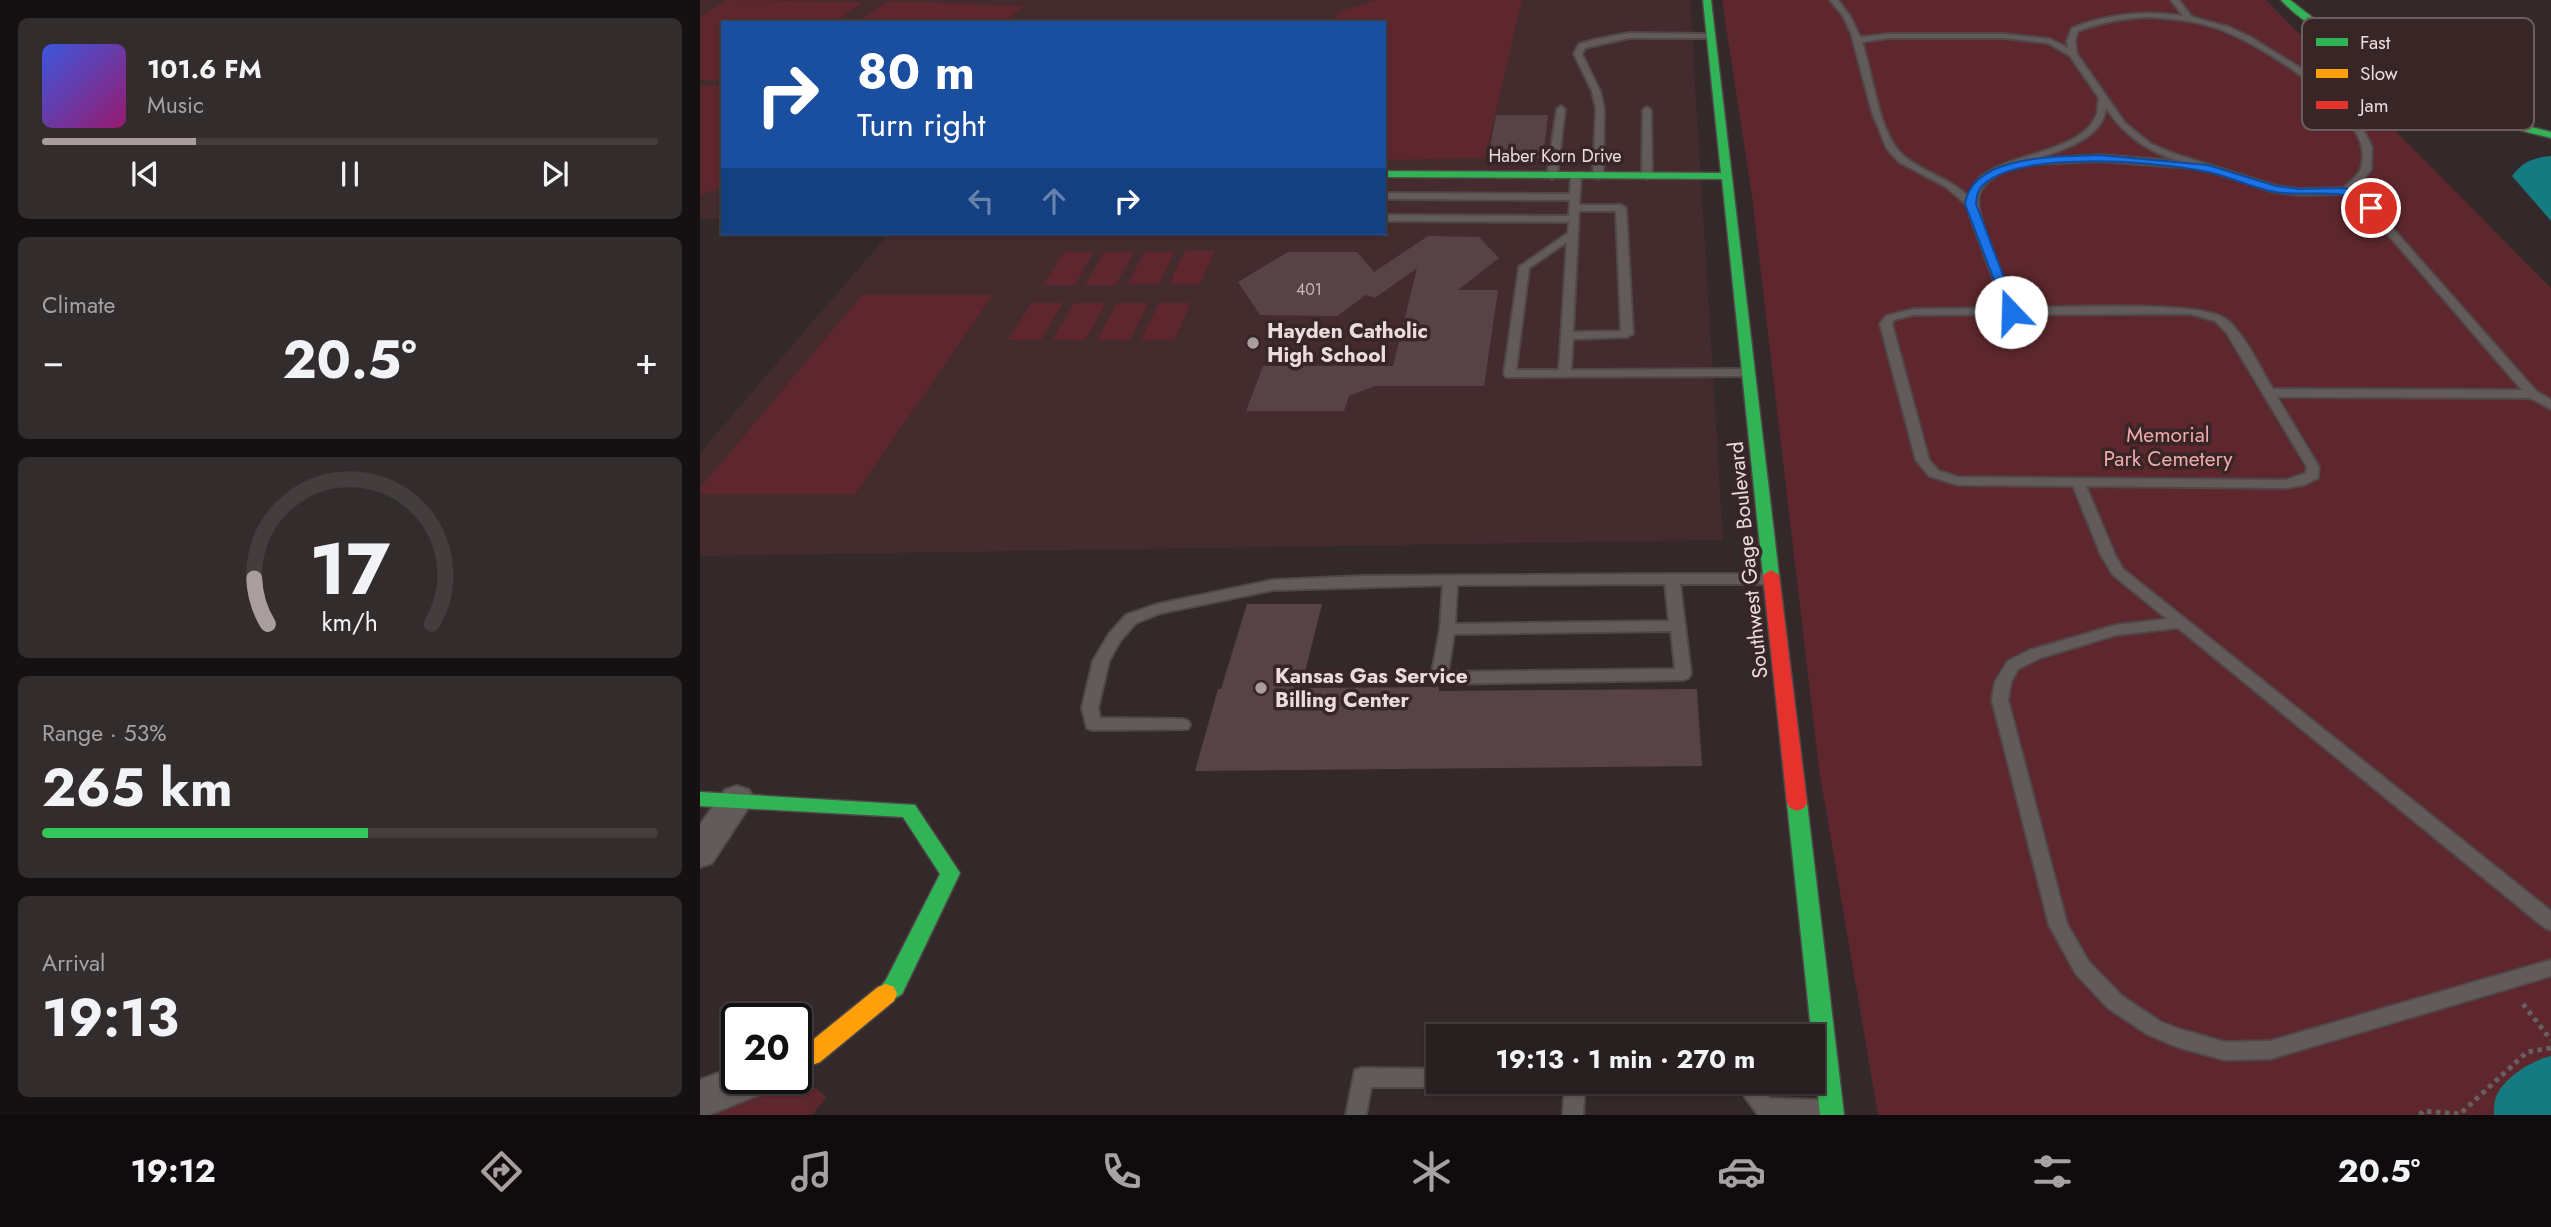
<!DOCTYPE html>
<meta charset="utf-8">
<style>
:root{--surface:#271f20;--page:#332c2d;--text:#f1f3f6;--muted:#a4a2a5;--line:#433d3e;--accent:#aa9d9e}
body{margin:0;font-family:Jost,sans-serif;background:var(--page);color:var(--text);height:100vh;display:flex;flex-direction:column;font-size:26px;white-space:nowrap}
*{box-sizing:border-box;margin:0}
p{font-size:23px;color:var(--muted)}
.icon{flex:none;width:38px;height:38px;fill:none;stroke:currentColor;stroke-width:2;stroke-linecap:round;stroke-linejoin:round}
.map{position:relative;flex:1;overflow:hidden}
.panel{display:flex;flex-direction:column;gap:18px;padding:18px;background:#151112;width:700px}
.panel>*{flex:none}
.banner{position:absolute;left:21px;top:21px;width:665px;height:214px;border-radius:0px;box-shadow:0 2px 5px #0004,0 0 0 2px var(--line);background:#1a4fa0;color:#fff;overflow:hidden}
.speed{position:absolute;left:21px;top:1003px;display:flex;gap:14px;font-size:35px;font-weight:700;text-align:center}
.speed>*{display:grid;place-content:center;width:91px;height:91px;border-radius:50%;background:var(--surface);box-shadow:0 2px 5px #0004,0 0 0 2px var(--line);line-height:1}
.speed .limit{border:4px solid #111;border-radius:10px;background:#fff;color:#111}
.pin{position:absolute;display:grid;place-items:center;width:60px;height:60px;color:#fff;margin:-30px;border:4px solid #fff;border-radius:50%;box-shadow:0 2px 7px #0007}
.me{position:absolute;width:77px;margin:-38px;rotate:339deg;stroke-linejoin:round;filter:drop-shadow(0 0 5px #0008)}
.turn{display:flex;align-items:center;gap:24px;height:147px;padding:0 21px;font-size:32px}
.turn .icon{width:91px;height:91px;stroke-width:2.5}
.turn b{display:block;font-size:49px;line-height:60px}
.lanes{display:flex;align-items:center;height:66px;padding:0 21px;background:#0003;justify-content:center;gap:35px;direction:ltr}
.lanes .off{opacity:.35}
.big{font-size:52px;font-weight:700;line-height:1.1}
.panel .card{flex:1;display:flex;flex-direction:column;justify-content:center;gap:10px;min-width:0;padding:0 24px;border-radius:10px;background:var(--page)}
.panel .dial{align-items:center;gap:0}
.dial svg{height:182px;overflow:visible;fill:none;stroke:var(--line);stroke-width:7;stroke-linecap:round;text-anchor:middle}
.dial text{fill:var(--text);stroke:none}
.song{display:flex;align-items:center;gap:21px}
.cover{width:84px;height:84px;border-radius:10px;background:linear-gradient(135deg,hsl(230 70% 55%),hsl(320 70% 35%))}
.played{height:7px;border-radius:4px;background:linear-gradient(90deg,var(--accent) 25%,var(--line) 25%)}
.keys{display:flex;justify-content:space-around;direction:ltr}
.heat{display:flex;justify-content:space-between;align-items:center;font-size:38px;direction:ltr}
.charge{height:10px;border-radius:5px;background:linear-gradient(90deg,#34c759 53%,var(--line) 0)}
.trip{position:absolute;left:726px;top:1024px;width:399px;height:70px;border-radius:0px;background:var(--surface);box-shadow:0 2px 5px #0004,0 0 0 2px var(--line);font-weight:700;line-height:70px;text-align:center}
.tab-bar{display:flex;height:112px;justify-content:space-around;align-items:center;background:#100c0d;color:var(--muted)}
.tab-bar .icon{width:49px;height:49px}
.tab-bar .active{color:var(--accent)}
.tab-bar b{font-size:32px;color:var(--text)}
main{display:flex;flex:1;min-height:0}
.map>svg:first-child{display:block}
</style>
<main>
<section class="panel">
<div class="card">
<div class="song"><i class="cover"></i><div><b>101.6 FM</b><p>Music</p></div></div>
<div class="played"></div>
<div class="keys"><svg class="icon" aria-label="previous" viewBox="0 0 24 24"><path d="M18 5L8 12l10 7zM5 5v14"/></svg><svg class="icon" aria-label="pause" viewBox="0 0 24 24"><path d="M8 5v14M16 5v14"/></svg><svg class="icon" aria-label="next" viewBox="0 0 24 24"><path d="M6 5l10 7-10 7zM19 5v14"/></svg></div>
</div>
<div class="card"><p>Climate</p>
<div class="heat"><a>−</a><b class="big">20.5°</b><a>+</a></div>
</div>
<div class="card dial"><svg viewBox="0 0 100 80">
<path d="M14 69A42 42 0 1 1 86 69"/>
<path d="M14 69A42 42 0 0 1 8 49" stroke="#aa9d9e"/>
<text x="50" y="56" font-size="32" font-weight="700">17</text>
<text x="50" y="72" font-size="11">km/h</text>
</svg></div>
<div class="card"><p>Range · 53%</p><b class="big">265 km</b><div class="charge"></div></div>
<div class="card"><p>Arrival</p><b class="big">19:13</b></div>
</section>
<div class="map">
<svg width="1851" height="1115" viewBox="0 0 1851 1115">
<rect width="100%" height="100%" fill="#34292a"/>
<path fill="#442b2d" d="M0,0h990l33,540 -1023,16v-103l189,-220h495v-210h-661v196h-23z"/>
<g fill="#5d272d">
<path d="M27,0l135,2 -28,21h-111v57h-23v-63z"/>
<path d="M676,0h146l-37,158 -101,2v-137h-50l4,-11z"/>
<path d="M1022,0h544l285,288v827h-673l-59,-346 -67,-573z"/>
<path d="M188,1l136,5 -21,17h-146z"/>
<path d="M0,86h23v101l-23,8z"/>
<path d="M485,251h30l-15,33h-31z"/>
<path d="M364,252h30l-19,33h-32z"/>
<path d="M404,252h30l-18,33h-31z"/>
<path d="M444,252h31l-16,32 -32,1z"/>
<path d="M162,295h131l-138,199h-155v-6z"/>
<path d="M331,303h32l-22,37h-33z"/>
<path d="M374,303h32l-21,37h-33z"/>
<path d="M417,303h31l-18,37h-33z"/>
<path d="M459,303h32l-17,37h-33z"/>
<path d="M116,1088l10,9 -14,18h-97l2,-7 35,-16z"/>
</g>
<g fill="#167b80">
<path d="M1851,156v65l-39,-45c11,-15 21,-18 39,-20z"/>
<path d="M1851,1056v59h-57c0,-5 0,-13 2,-18 7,-19 36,-37 55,-41z"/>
</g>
<g fill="#574347">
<path d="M796,115h52l-5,43h-55z"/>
<path d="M728,236l51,1 20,21 -41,32h40l-14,96h-109l-26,10 -5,15h-98l17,-45h130l24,-98 -42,30 -9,-3 -29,21 -77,-1 -22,-33 50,-30h69l17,20z"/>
<path d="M547,604h75l-21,84 138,-1v4l258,-2 5,77 -507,5 23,-82h3z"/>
</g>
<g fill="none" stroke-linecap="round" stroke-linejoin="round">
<defs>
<g id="lane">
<path d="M1130,0h8l12,16 10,21 29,-3h115l46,5 18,9 -1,-7 5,-13c36,-14 72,-18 111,-12l-12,-16h8l13,17 37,10 21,10 57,35 29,23 22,25 14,27 -1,23 -19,21 21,15 163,185 15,9v9l-21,-11 -253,-1 42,70 -1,11 -14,7 -18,3 -200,-2 29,69 8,14 428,342v19l-6,-2 -367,-300 -62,7 -76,23 -22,11 -7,13 -3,18 59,224 22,38 33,34 39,26 18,7 46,13 45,-1 281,-81v16l-281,83 -45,1 -48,-13 -30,-13 -39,-26 -32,-34 -27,-49 -57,-225 3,-18 13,-21 22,-11 86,-25 51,-6 -54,-44 -12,-20 -28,-69 -115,-1 -29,-9 -13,-16 -36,-136 6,-8 27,-7 91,-1 -34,-92 -1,-9 -23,-20 -47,-25 -12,-13 -15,-37 -21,-79 -8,-17zM1450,17c26,2 50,4 74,14 40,16 155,84 137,137 -2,7 -12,15 -18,20l-44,1 -23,-3 -101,-32 -24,-10 -26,-21 -48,-69 -2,-13 3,-10c24,-9 47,-13 72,-14zM1189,38h115l44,5 22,13 29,42c-1,5 -1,11 -2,16 -14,39 -89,38 -117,64 -5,5 -8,13 -11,19 -20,-19 -44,-24 -64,-40 -27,-21 -32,-84 -43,-115zM1406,108c19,28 41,43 73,53l-81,-6 -60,4 -5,3 2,2 63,-3 81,6 3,-1 1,-4 92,30 24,3 45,-1 23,16 155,180 -249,-1c-13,-20 -29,-58 -49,-71 -26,-18 -169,-10 -209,-10 -8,-22 -41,-92 -36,-112 9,-41 121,-35 127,-88zM1490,314l25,7 11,11 81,135 -1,6 -20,7 -328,-3 -19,-6 -10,-11 -37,-136 2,-4 19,-5z"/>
<path d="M929,33l82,1 4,2 -4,2h-82l-44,10 -3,6 18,37 4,18 -1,67 -5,3 -5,-3 3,-67 -4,-18 -18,-37 5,-10 18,-5z"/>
<path d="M861,106l4,3 -8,67 -5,3 -5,-3 10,-67z"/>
<path d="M947,107l4,3 1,66 -5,3 -5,-3 1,-66z"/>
<path d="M876,173l5,3 -2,29h42l5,3 7,126 -6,3 -54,2 -2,31 177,-1 4,1v6l-246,1 -2,-3 15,-107 49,-34 1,-11 -185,-1v-6l185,1 1,-16 -186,-1v-6l186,1 1,-18zM879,211h37l5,120 -48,1zM867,242l-8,128h-43l13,-102z"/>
<path d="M972,574h98l7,5 -7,5h-90l11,90 -3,4 -5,2 -244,4 -5,-2 -3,-4 9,-49 3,-44 -170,5 -112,23 -25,10 -16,18 -11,20 -11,47 2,10 82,1 6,2 2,4 -2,4 -95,1 -6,-2 -5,-20 11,-47 16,-27 17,-19 32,-11 115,-24 91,-4zM965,584l4,37 -214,3 2,-39zM971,631l4,38 -227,3 6,-38z"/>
<path d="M662,1068l76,1v13h9l-2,3 -7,2h-67l-5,28h-20l9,-45z"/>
<path d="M865,1082h20l-2,33h-20z"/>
<path d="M1017,1082h41l12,16 52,2 7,3 3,7 -2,5h-72l-15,-21 -23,-5z"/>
</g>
<g id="street">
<path d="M37,786l12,4 5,9 -42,64 -12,4v-42l25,-35z"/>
<path d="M37,1066v12h37l-6,13 -59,24h-9v-35z"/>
</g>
<g id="fast">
<path d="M1003,0h8l68,575 -8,5 -8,-5 -41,-396 -338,-2v-6l337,2z"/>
<path d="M1581,0h9c82,65 159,108 261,132v6c-82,-19 -156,-50 -224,-101 -16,-11 -33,-23 -46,-37z"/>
<path d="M0,792l215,13 45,68 -58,121 -16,10 -8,-3 -3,-7 11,-14 54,-106 -37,-57 -203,-11z"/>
<path d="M1097,795l7,3 3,5 37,312h-24l-33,-312 3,-5z"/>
</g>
<path id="slow" d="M186,984l8,3 3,7 -3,7 -74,61 -24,9v-21l8,-3 74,-60z"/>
<path id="jam" d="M1071,570l8,5 28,228 -3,5 -7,3 -7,-3 -3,-5 -24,-228z"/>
</defs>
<use href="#lane" stroke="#504748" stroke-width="4"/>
<use href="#street" stroke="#504748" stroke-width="4"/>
<use href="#fast" stroke="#504748" stroke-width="3"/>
<use href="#slow" stroke="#504748" stroke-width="3"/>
<use href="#jam" stroke="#504748" stroke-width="3"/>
<g stroke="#675f60" stroke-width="5" stroke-dasharray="4.5 4.5" stroke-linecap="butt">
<path d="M1823,1004l28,36"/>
<path d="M1720,1115l3,-4 37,3 67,-62 24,-4"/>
</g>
<use href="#lane" fill="#635b5b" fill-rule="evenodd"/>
<use href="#street" fill="#635b5b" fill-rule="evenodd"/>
<use href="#fast" fill="#30b455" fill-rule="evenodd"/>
<use href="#slow" fill="#ff9f0a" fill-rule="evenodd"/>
<use href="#jam" fill="#e5322d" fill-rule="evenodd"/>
</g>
<path fill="#1a73e8" stroke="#114b97" stroke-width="2" d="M1398,155l110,10 68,21 23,3 47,-1 30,20 -9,2c-7,-4 -15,-12 -23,-15 -12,-4 -51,1 -69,-3 -24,-4 -47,-17 -72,-21 -51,-9 -179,-21 -219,13 -7,6 -7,12 -8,20l41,108 -6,3 -4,-1 -42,-110c7,-50 94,-47 133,-49z"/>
<g fill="#aa9d9e" stroke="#382526" stroke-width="2.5">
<circle cx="553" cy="343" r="7"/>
<circle cx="561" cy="688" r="7"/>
</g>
<g text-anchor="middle" stroke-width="7" stroke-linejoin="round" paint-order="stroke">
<g font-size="16" fill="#c5b6b8">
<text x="609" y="295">401</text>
</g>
<g font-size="18" fill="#eadcdd" stroke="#382526">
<text x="855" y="162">Haber Korn Drive</text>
</g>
<g font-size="21" font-weight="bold" fill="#eadcdd" stroke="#382526" text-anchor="start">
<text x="567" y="338">Hayden Catholic<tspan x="567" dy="24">High School</tspan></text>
<text x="575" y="683">Kansas Gas Service<tspan x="575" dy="24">Billing Center</tspan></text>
</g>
<g font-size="21" fill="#f1a9ad" stroke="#382526">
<text x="1468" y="442">Memorial<tspan x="1468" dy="24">Park Cemetery</tspan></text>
</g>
<g font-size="21" fill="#eadcdd" stroke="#382526">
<text transform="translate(1048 560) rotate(-96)" y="7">Southwest Gage Boulevard</text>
</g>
</g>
<rect x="1602" y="18" width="232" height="112" rx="10" fill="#382526" stroke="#6d5c5d" stroke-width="2"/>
<rect x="1616" y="38" width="32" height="8" fill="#30b455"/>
<rect x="1616" y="69" width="32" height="9" fill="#ff9f0a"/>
<rect x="1616" y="101" width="32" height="8" fill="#e5322d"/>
<g font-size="19" fill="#eadcdd">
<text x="1660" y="49">Fast</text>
<text x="1660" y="80">Slow</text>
<text x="1660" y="112">Jam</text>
</g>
</svg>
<div class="speed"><div class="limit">20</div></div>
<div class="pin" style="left:1671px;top:208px;background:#d93025"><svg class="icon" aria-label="arrive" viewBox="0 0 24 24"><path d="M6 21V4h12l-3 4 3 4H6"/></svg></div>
<svg class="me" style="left:1311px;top:312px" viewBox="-20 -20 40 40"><circle r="19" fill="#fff"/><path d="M0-13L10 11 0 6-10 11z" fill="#1a73e8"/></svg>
<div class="trip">19:13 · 1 min · 270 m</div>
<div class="banner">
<div class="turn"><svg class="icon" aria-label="right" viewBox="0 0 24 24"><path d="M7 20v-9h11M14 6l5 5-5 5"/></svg><div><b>80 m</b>Turn right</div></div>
<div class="lanes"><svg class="icon off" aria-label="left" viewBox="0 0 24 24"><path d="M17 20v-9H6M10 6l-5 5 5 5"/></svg><svg class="icon off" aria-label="ahead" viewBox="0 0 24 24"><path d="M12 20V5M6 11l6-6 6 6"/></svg><svg class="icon" aria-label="right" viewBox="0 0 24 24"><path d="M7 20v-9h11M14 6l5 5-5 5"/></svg></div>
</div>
</div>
</main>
<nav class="tab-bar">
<b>19:12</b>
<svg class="icon active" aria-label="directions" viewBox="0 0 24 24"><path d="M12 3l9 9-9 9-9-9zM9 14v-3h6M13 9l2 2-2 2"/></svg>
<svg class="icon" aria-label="music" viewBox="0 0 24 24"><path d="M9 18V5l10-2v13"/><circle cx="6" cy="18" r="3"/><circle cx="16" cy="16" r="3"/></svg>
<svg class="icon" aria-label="phone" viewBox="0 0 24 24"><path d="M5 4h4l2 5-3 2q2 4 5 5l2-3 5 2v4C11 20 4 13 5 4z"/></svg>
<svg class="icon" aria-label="climate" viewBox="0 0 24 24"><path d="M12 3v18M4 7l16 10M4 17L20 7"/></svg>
<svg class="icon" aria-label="car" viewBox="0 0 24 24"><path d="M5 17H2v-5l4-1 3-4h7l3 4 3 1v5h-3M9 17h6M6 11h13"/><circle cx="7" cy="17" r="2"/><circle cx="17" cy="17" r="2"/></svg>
<svg class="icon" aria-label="filters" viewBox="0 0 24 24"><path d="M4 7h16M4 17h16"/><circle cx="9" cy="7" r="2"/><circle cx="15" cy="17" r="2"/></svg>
<b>20.5°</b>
</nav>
